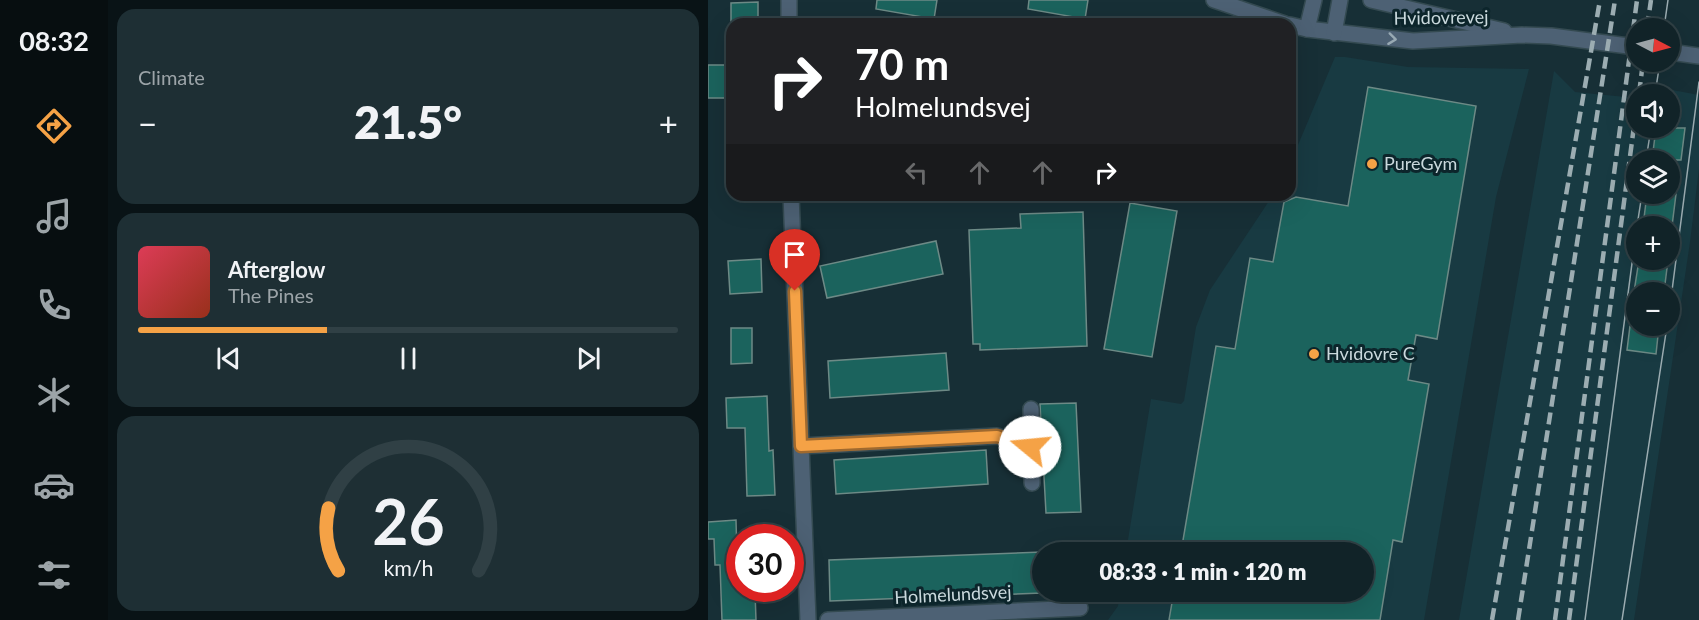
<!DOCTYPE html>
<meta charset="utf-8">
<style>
:root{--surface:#112328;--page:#1e2f34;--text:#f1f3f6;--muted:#9ca4a8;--line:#304045;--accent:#f5a246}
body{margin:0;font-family:Lato,sans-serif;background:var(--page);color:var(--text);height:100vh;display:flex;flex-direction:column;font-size:22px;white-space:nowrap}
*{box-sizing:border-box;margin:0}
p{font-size:20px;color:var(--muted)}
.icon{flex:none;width:33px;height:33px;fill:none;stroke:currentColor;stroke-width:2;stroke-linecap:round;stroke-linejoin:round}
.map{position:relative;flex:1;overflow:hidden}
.sheet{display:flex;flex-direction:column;gap:9px;padding:9px;background:#091316;width:600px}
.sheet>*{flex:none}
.top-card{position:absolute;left:18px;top:18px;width:570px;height:183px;border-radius:18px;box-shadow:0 6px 24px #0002,0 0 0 2px var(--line);background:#202124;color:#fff;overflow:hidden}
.needle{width:39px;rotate:96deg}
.controls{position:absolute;left:918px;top:18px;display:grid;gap:12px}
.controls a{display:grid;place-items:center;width:54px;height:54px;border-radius:50%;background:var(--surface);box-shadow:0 6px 24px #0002,0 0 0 2px var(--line);font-size:30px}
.speed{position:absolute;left:18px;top:524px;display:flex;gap:12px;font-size:30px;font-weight:700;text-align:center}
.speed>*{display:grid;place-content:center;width:78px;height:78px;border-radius:50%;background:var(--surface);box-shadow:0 6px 24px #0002,0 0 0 2px var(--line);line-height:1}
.speed .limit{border:9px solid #d22;background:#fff;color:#111}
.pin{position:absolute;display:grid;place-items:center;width:51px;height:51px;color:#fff;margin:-62px -26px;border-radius:50% 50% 50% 0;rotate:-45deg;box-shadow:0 0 6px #0007}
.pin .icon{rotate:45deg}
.me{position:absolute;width:66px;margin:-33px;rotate:287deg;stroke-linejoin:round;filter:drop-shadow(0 0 4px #0008)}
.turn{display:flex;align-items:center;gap:21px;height:126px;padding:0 30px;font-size:27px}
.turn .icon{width:78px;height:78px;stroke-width:2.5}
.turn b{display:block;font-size:42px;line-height:51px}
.lanes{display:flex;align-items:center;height:57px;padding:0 30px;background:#0003;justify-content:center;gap:30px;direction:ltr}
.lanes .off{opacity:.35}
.big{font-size:45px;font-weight:800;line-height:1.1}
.sheet .widget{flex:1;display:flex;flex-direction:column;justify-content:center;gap:9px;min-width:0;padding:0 21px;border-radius:18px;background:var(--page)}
.sheet .dial{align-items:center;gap:0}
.dial svg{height:156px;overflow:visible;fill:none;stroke:var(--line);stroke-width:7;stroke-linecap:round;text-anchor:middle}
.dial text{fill:var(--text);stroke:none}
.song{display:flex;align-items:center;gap:18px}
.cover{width:72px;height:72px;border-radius:9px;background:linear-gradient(135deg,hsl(350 70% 55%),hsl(10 70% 35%))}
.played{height:6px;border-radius:3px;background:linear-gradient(90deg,var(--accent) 35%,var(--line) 35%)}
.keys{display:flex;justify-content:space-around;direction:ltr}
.heat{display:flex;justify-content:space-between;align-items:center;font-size:33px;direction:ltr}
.trip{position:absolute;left:324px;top:542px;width:342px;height:60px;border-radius:30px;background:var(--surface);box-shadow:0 6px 24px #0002,0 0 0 2px var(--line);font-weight:800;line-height:60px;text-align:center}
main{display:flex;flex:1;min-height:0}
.tabs{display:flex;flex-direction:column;width:108px;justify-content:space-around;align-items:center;background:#070e10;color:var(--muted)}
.tabs .icon{width:42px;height:42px}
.tabs .active{color:var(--accent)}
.tabs b{font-size:27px;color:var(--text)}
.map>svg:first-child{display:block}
</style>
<main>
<nav class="tabs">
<b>08:32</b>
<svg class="icon active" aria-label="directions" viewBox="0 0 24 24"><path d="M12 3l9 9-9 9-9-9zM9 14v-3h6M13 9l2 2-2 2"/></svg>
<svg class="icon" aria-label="music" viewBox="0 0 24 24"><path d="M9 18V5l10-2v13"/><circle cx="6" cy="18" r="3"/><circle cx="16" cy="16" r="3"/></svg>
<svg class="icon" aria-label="phone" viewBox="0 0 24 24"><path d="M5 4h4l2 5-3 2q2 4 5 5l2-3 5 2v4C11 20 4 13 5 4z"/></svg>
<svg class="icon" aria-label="climate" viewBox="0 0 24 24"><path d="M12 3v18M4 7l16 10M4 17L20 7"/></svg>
<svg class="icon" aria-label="car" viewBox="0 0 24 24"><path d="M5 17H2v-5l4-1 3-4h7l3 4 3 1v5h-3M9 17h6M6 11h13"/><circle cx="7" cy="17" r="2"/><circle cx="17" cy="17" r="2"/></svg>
<svg class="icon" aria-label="filters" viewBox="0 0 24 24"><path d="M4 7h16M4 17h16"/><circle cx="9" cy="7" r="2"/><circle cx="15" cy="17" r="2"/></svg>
</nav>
<section class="sheet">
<div class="widget"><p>Climate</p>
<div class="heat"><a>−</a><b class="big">21.5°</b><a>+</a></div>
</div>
<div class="widget">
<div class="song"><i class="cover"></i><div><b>Afterglow</b><p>The Pines</p></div></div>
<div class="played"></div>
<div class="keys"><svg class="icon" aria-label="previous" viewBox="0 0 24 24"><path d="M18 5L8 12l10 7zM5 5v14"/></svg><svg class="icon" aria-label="pause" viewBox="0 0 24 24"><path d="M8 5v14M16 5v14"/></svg><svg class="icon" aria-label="next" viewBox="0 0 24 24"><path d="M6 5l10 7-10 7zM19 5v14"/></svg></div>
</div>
<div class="widget dial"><svg viewBox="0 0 100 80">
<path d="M14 69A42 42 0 1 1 86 69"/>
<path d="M14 69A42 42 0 0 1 9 37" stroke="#f5a246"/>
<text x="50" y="56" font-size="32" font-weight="700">26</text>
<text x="50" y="72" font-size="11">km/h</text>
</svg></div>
</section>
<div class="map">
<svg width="991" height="620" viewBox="0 0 991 620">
<rect width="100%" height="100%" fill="#172f36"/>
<g fill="#183a42" fill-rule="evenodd">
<path d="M627,57h10l63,10 121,2 -33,128 -72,423h-316l10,-14 2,-15h244v-39h-238l25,-153 30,5 3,-3 12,-74 14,-37 63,-95h17v-31z"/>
<path d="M846,71l21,21 61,6v30h34v-34h-4l1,-5 32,6v74l-9,73 -56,378h-175zM928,160h34v34h-34zM928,226h34v34h-34zM928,292h34v34h-34z"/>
</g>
<g fill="#1b635d" stroke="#6d8a86" stroke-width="1.5">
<path d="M169,0h60l-3,19 -58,-10z"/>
<path d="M321,0h59l-3,19 -57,-10z"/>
<path d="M50,2v22h-27v-21z"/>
<rect x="0" y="65" width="24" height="33"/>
<path d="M660,87l108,19 -39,233 -21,-4 -8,45 21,4 -27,158 -9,-2 -13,80h-211l5,-29h190v-39h-183l35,-206 19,3 15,-91 23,4 11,-60 12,-5 52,9z"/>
<path d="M948,128h29l-4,32h-29z"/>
<path d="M939,194h29l-4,32h-29z"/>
<path d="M422,203l47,8 -25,146 -48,-8z"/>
<path d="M375,212l4,134 -107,4v-6h-7l-4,-114 52,-2 -1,-14z"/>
<path d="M228,241l7,33 -116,24 -7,-32z"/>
<path d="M53,259l1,33 -32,2 -2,-33z"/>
<path d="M931,260h29l-4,32h-30z"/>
<path d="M922,326h29l-3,28 -29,-4z"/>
<path d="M23,328h21v35l-21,1z"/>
<path d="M238,353l3,37 -119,8 -2,-37z"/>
<path d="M59,396l2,55 4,-1 2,45 -28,1 -2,-68h-18l-1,-30z"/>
<path d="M368,403l5,109 -35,1 -6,-109z"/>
<path d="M278,450l2,34 -152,10 -2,-34z"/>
<path d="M28,520l2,71h17l1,29h-34l-2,-55h-5l-1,-26h-6v-17z"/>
<path d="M334,552v41l-212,8 -1,-41z"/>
</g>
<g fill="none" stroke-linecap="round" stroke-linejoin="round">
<defs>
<g id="minor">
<path d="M81,24v-24"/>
<path d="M83,195l17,425"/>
<path d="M323,409l1,74"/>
<path d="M93,446l196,-10 34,11"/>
<path d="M120,620l252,-12"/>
</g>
<g id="tertiary">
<path d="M506,0l71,24"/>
<path d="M663,0l133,31"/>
<path d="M582,25l17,4 106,12 109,-6 29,1 85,11"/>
<path d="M599,29l7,-29"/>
<path d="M626,33l6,-33"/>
<path d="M962,52l29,4"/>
</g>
</defs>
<use href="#minor" stroke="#344a51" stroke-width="18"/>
<use href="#tertiary" stroke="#344a51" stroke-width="18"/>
<use href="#minor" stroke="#4d6174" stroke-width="15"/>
<use href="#tertiary" stroke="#4d6174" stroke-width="15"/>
<g stroke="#9cadb2" stroke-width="1.5">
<path d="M956,28l4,-28"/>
<path d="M947,94l5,-32"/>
<path d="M938,160l5,-32"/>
<path d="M929,226l5,-32"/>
<path d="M962,306l29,-224"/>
<path d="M877,620l51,-387"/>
<path d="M914,620l45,-294"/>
</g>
<g stroke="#9cadb2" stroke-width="4.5" stroke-dasharray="12 6" stroke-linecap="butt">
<path d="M939,28l4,-28"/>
<path d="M931,94l4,-32"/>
<path d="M784,620l108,-620"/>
<path d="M810,620l97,-620"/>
<path d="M847,620l82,-620"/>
<path d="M861,620l67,-509"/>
</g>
</g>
<defs><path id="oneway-chevron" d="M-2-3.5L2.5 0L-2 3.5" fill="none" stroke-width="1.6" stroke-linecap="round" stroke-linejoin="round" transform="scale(1.5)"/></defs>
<use stroke="#98a9b3" href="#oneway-chevron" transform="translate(684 39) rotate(7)"/>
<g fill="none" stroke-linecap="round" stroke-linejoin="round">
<defs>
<path id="route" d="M87,291l6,155 196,-10 33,11"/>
</defs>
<use href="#route" stroke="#9f692e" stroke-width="15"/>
<use href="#route" stroke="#f5a246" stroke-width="10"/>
</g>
<g fill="#f5a246" stroke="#0c252b" stroke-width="2">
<circle cx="664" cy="164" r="6"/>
<circle cx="606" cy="354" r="6"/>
</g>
<g text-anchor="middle" stroke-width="6" stroke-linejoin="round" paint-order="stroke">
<g font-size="18" fill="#cad9dd" stroke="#0c252b">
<text transform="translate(733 18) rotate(-1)" y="6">Hvidovrevej</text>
<text transform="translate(245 595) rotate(-3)" y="6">Holmelundsvej</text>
</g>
<g font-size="18" fill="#cad9dd" stroke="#0c252b" text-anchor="start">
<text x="676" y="170">PureGym</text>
<text x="618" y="360">Hvidovre C</text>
</g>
</g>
</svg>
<div class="controls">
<a><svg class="needle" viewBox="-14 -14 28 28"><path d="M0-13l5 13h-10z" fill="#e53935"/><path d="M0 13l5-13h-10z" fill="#9ca4a8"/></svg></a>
<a><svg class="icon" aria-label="sound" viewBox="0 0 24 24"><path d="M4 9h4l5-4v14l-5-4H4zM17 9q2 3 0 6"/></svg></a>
<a><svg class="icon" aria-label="layers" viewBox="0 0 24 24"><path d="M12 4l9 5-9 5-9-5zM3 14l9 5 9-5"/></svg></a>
<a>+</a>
<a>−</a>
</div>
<div class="speed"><div class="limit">30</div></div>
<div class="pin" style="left:87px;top:291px;background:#d93025"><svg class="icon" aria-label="arrive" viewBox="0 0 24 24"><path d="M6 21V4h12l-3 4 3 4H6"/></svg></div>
<svg class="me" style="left:322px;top:447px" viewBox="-20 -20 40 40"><circle r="19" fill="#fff"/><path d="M0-13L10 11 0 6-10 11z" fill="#f5a246"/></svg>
<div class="trip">08:33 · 1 min · 120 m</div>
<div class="top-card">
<div class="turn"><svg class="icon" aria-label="right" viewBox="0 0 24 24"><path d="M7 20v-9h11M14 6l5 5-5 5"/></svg><div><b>70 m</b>Holmelundsvej</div></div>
<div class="lanes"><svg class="icon off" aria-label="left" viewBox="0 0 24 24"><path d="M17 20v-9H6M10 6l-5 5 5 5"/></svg><svg class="icon off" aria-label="ahead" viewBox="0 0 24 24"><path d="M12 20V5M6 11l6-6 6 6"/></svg><svg class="icon off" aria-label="ahead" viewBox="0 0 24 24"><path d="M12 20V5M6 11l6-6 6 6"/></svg><svg class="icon" aria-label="right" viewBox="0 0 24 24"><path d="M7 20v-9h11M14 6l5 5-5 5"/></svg></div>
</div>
</div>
</main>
